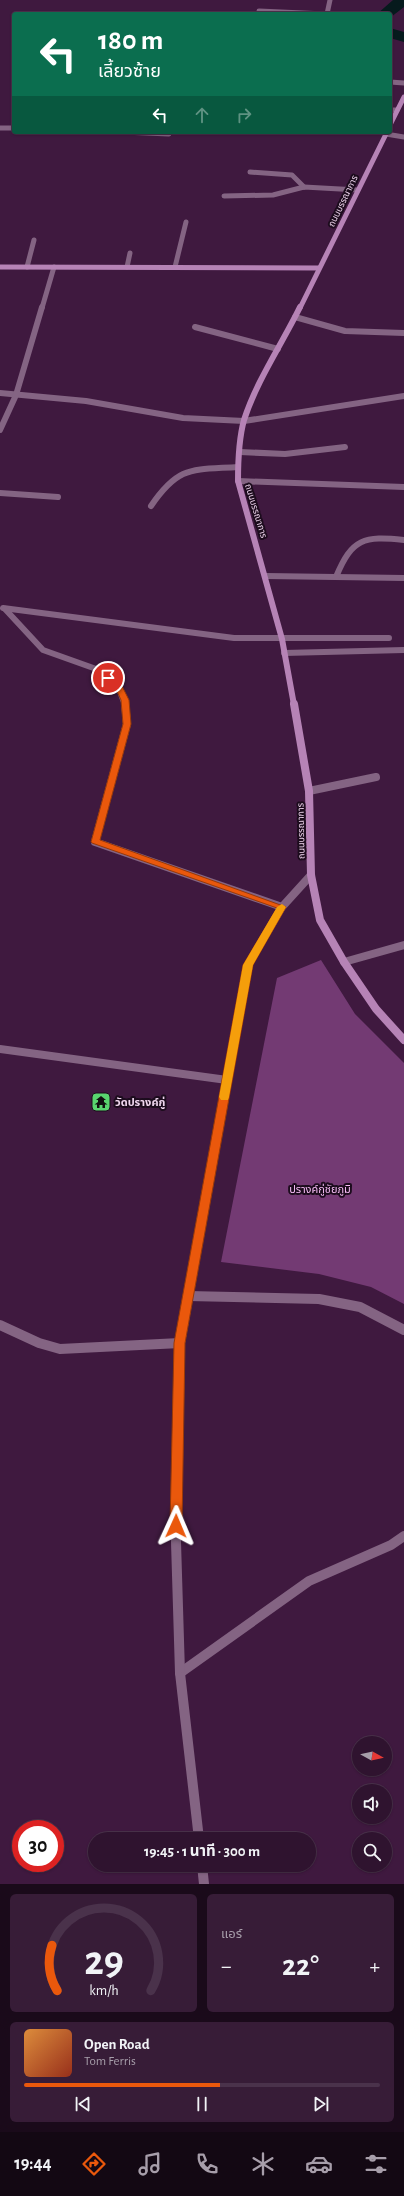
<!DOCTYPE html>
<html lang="th">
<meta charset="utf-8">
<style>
:root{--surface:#2f132f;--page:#371c37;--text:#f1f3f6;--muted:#a79eaa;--line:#4a324b;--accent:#ea580c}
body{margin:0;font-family:"Alegreya Sans","Noto Sans Thai",sans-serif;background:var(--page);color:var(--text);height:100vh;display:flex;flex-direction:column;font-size:15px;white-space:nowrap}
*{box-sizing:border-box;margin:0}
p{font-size:13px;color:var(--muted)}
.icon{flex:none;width:22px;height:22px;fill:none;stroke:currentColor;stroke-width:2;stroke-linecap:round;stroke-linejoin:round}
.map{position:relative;height:1884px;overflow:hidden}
.drawer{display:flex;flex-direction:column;gap:10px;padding:10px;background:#1a0a1a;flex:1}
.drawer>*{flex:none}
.top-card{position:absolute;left:12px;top:12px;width:380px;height:122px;border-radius:4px;box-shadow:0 1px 3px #0004,0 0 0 1px var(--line);background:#0b6e4f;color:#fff;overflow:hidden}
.needle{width:26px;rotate:98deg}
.fabs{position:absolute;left:352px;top:1736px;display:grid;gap:8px}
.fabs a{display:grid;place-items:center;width:40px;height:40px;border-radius:50%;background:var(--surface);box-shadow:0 1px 3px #0004,0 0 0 1px var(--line);font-size:20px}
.speed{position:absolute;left:12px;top:1820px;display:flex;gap:8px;font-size:20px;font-weight:700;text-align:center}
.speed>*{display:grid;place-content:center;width:52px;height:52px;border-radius:50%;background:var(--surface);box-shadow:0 1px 3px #0004,0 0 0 1px var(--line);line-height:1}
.speed .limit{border:6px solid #d22;background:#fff;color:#111}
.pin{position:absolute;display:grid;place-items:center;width:34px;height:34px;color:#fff;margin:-17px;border:2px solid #fff;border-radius:50%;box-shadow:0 1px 4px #0007}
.me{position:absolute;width:44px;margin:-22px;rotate:1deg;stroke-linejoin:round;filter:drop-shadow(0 0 3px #0008)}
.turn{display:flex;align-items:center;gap:14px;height:84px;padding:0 20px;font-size:18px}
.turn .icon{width:52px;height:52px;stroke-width:2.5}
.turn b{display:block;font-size:28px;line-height:34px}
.lanes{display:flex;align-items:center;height:38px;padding:0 20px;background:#0003;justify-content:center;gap:20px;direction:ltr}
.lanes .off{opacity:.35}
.big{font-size:30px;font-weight:700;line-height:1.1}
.drawer .widget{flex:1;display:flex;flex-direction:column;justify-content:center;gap:6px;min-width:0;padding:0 14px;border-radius:6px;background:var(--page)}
.drawer .dial{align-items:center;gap:0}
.dial svg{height:104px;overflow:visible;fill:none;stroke:var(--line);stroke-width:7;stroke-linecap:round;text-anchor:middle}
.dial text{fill:var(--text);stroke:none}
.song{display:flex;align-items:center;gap:12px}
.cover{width:48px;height:48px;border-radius:6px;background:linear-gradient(135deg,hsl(30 70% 55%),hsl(10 70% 35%))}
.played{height:4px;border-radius:2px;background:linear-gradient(90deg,var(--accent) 55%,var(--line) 55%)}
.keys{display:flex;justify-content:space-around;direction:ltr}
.heat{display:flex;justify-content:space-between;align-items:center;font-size:22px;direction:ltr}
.drawer .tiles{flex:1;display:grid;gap:10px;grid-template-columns:1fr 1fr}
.widget:last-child{grid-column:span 2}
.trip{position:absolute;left:88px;top:1832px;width:228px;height:40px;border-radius:20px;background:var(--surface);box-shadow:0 1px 3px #0004,0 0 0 1px var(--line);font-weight:700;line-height:40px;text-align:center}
.dock{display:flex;height:64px;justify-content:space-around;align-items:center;background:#130813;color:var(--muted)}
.dock .icon{width:28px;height:28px}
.dock .active{color:var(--accent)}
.dock b{font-size:18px;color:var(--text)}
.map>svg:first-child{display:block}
</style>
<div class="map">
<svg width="404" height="1884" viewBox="0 0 404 1884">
<rect width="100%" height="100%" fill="#3f193f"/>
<path fill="#733a73" d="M321,960l34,54 49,49v241l-33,-17 -52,-13 -98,-12 56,-284z"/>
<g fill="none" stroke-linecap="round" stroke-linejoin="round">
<g fill="#061a1d" fill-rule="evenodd">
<path d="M393,0h11v7l-13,10 -1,-3h-13z"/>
<path d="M390,28l14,4v10l-14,-4z"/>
</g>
<g stroke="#846483" stroke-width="5">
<path d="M259,11l66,3"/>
<path d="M327,14l3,-14"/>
<path d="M250,172l42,3 12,12"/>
<path d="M224,196l49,-1 31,-8 54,3"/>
<path d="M27,267l7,-27"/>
<path d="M127,267l3,-14"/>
<path d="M175,267l11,-45"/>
</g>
<g stroke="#846483" stroke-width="6">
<path d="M0,493l58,4"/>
<path d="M284,653l120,-3"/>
</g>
<g stroke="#846483" stroke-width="8">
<path d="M309,791l67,-14"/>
<path d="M344,962l60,-17"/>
<path d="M0,1049l227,31"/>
</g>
<g stroke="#846483" stroke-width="5">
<path d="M390,82l14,1"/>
<path d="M390,110h7"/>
<path d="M0,128h14"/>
<path d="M123,132l46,2"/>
<path d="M386,134l18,3"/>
<path d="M42,308l12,-41"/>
</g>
<g stroke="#846483" stroke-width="6">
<path d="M295,317l50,14 59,2"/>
<path d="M195,327l83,22"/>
<path d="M0,393l86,8 97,17 61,3 160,-25"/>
<path d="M0,430l16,-35 26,-88"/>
<path d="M240,452l45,2 60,-7"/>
<path d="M238,481l166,6"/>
<path d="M151,506c28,-41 41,-36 87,-39"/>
<path d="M266,576l138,2"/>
<path d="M336,577c16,-39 28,-41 68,-37"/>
<path d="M3,608l231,30h155"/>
<path d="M5,609l38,41 56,20 19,16 7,19"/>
</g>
<g stroke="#846483" stroke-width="8">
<path d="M125,704l2,20 -32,118 187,65"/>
<path d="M202,1219l46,-254 34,-58 29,-32"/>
</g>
<g stroke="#846483" stroke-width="10">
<path d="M188,1296l131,3 41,8 44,23"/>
<path d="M0,1325l39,18 21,6 120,-6"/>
<path d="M180,1673l129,-92 82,-36 13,-9"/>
<path d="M199,1839l-19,-166 -4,-131 4,-199 22,-125"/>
<path d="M202,1865l2,19"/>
</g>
<g stroke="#b683b6" stroke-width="5">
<path d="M390,125l14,-28"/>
<path d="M0,267l319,1"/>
<path d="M300,308l87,-176"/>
</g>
<path stroke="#b683b6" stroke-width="6" d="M294,705l-12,-66 -44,-158c0,-19 1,-43 6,-61 13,-40 38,-76 56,-113"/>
<path stroke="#b683b6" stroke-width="8" d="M294,704l15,87 2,84 9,45 24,42 32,47 28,31"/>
</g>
<path fill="#ea580c" stroke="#983908" d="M106,676h5l11,10 7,14 2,24 -31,116 186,67 -33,58 -68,378 -3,183 -2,4h-8l-2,-4 4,-183 69,-378 34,-57 -185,-65 -1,-1 32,-118 -2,-24 -6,-13 -9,-7z"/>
<path fill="#f59e0b" d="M282,904l4,3 -33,58 -24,132 -1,3h-7l-2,-3 24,-132 34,-58z"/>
<defs>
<symbol id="temple-square" viewBox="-11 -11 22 22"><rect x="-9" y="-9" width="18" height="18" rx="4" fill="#59d56f" stroke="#1c0c1d"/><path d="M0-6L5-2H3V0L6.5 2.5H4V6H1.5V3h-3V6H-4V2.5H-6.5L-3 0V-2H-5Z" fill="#111"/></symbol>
</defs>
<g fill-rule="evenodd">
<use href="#temple-square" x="90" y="1091" width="22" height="22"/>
</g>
<g text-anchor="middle" stroke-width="4" stroke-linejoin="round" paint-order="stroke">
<g font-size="9" fill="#efd6ee" stroke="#1c0c1d">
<text transform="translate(343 201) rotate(-64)" y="3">ถนนบรรณาการ</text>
<text transform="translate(256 511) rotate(73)" y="3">ถนนบรรณาการ</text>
<text transform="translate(301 831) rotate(-91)" y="3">ถนนบรรณาการ</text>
</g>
<g font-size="11" font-weight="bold" fill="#efd6ee" stroke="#1c0c1d" text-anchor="start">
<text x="115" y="1106">วัดปรางค์กู่</text>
</g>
<g font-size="11" fill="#f7bdf6" stroke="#1c0c1d">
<text x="320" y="1193">ปรางค์กู่ชัยภูมิ</text>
</g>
</g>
</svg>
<div class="fabs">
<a><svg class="needle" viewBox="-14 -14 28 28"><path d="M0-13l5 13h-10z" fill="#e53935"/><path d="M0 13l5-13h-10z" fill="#a79eaa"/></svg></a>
<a><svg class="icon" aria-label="sound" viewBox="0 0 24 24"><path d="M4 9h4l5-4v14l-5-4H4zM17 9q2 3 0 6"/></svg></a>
<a><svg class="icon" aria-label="search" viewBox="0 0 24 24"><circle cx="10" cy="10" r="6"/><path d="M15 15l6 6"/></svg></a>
</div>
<div class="speed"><div class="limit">30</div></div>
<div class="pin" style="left:108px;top:678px;background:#d93025"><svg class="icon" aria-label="arrive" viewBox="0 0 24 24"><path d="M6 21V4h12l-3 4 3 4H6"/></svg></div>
<svg class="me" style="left:176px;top:1526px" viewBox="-20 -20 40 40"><path d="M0-17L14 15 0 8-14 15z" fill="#ea580c" stroke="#fff" stroke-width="4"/></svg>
<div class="trip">19:45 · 1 นาที · 300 m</div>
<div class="top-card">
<div class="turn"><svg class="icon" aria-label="left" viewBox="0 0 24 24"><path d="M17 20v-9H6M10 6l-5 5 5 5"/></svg><div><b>180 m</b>เลี้ยวซ้าย</div></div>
<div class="lanes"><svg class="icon" aria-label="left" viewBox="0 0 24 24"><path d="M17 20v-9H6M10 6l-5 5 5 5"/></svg><svg class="icon off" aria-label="ahead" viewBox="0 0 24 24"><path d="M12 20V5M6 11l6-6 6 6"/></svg><svg class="icon off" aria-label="right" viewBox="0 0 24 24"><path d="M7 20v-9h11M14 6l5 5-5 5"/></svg></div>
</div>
</div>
<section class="drawer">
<div class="tiles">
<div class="widget dial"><svg viewBox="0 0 100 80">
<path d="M14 69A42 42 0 1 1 86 69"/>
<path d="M14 69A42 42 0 0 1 10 34" stroke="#ea580c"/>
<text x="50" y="56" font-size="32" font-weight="700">29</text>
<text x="50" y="72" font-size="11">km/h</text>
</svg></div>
<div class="widget"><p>แอร์</p>
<div class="heat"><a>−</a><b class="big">22°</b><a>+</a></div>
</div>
<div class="widget">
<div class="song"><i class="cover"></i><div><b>Open Road</b><p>Tom Ferris</p></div></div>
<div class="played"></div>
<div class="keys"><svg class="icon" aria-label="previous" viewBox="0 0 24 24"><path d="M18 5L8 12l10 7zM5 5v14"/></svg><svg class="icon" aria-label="pause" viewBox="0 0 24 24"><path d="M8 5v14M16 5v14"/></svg><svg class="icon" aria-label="next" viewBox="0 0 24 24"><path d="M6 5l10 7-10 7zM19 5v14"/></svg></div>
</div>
</div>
</section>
<nav class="dock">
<b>19:44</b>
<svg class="icon active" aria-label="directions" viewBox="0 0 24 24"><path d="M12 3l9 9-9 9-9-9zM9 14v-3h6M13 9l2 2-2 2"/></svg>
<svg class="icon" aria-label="music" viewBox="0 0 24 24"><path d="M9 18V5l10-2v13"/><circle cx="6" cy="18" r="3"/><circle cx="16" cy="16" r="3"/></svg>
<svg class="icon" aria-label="phone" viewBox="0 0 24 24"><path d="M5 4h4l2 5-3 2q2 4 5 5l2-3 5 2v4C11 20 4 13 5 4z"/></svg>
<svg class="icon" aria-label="climate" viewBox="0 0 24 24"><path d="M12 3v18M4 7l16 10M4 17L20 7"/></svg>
<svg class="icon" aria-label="car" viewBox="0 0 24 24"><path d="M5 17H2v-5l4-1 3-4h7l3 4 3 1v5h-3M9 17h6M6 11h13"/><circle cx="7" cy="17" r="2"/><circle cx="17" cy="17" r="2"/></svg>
<svg class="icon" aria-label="filters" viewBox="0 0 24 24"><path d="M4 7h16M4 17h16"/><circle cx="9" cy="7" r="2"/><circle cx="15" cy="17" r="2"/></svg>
</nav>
